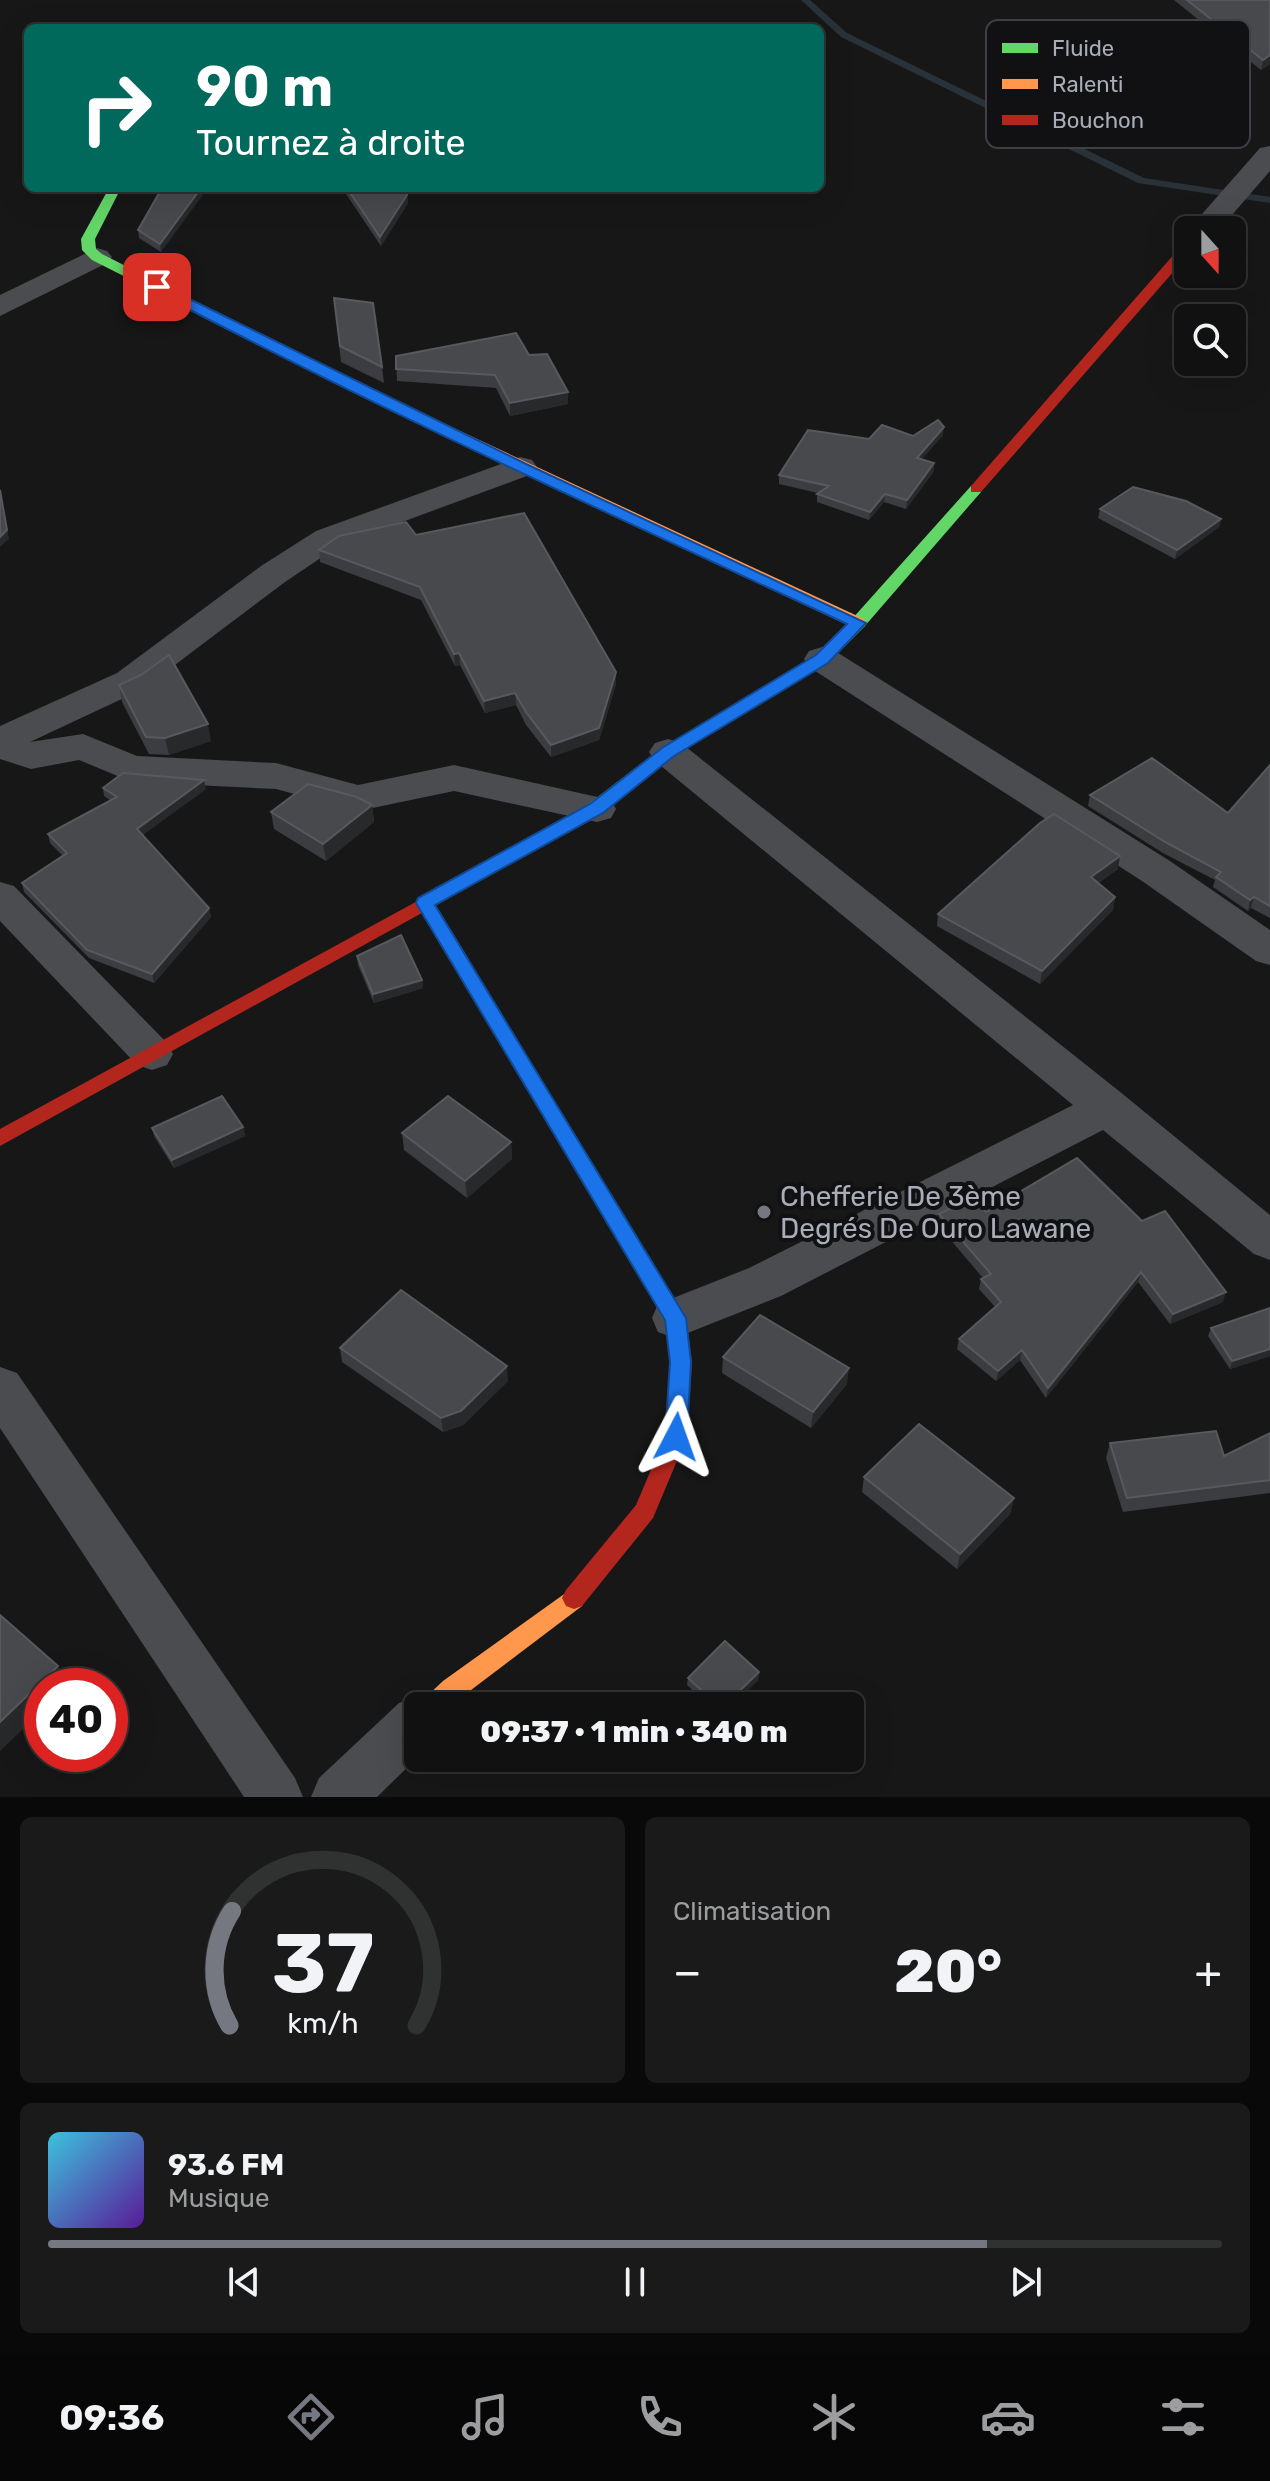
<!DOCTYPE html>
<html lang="fr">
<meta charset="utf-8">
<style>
:root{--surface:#111;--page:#1a1a1a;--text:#f1f3f6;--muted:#9c9d9f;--line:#303131;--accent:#757880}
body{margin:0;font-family:Rubik,sans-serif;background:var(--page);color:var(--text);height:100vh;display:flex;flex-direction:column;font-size:30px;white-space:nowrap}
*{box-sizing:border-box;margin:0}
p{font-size:26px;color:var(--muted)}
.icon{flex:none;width:44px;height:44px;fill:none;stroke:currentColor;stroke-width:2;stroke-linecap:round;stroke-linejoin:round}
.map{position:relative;height:1797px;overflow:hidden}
.details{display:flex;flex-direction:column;gap:20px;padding:20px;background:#090909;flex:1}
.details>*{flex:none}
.hud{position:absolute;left:24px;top:24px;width:800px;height:168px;border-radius:12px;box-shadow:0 8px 32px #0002,0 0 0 2px var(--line);background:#00695c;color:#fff;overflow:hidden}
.needle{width:52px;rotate:159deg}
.fabs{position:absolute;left:1174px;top:216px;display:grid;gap:16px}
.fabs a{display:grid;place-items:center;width:72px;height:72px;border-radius:12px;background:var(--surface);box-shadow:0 8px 32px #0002,0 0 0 2px var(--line);font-size:40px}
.speed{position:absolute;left:24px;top:1668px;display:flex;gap:16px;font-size:40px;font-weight:700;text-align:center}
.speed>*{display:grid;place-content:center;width:104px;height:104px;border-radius:50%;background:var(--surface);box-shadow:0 8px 32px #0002,0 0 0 2px var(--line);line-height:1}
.speed .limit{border:12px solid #d22;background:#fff;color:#111}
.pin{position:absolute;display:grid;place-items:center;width:68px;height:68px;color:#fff;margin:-34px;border-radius:16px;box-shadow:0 4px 12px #0006}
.me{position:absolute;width:88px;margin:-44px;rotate:4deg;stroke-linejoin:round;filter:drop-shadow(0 0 6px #0008)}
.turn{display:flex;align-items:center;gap:28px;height:168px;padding:0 40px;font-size:36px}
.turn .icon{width:104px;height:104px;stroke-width:2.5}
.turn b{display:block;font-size:56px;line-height:68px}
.big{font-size:60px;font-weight:800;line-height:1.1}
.details .widget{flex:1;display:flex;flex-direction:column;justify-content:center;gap:12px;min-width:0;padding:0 28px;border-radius:12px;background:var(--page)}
.details .dial{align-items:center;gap:0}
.dial svg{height:208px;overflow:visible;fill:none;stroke:var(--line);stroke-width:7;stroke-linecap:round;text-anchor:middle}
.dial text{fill:var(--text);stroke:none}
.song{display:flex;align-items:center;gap:24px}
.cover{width:96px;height:96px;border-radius:12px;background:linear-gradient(135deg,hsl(190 70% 55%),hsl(270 70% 35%))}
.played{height:8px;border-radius:4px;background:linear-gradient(90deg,var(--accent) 80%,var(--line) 80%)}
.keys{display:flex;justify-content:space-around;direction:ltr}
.heat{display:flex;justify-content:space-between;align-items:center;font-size:44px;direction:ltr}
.details .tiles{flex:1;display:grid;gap:20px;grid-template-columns:1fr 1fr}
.widget:last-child{grid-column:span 2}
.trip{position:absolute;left:404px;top:1692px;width:460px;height:80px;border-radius:12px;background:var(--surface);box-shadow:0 8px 32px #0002,0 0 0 2px var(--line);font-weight:800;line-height:80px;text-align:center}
.menu{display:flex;height:128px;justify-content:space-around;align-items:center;background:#070707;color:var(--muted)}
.menu .icon{width:56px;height:56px}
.menu .selected{color:var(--accent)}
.menu b{font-size:36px;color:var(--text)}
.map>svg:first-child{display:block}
</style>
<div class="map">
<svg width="1270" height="1797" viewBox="0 0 1270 1797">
<rect width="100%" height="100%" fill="#171717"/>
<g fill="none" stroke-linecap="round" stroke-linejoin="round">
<path fill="#2a3239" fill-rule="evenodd" d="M801,0h9l37,33 297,145 126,19v6l-132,-20 -297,-146z"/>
<g fill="#4b4c50" fill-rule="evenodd">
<path d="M1270,146v25l-51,59h-31l72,-82z"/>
<path d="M97,248l10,3 5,6 -5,6 -107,53v-21z"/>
<path d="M520,457l12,3 5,7 -5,7 -192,71 -55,37 -142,107 -113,53 53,-8 54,22 139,7 82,22 96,-20 157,35 5,9 -5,9 -14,4 -143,-31 -96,20 -82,-22 -144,-7 -53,-22 -48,9 -31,-10v-33l117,-53 144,-107 55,-35z"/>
<path d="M822,647l13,4 335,210 100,69v35l-14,-4 -114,-80 -333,-214 -5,-8 5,-8z"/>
<path d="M668,739l13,4 443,352 146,120v45l-16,-6 -151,-124 -322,166 -106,42 -17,-6 -6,-14 6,-14 91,-36 324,-163 -418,-344 -6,-9 6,-9z"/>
<path d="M0,882l14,4 153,157 6,11 -6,11 -15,5 -15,-5 -137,-144z"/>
<path d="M0,1367l17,6 278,405 8,19h-59l-244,-369z"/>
<path d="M418,1696l20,10h-20v51l-41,40h-66l8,-19 80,-75z"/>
</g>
<g fill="#63d668" fill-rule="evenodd">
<path d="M109,188h12l-26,51 1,10 6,5 221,112v6h-10l-221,-112 -10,-10 -1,-11z"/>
<path d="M976,484l5,2v6l-117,135 -36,36 -154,93 -84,64h-12l-3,-4 3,-4 84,-64 154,-93 36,-36 119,-133z"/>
</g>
<g fill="#ff974d" fill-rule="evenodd">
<path d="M318,365l546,254 2,4 -2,4h-12l-337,-157 -202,-98v-6z"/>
<path d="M425,897l6,1 201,331 3,6 -3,6 -7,2 -7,-2 -202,-338z"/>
<path d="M574,1587l8,3 4,8 -4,8 -132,100h-29l4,-8 18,-17z"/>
</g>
<g fill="#b3261e" fill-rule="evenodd">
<path d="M1188,243v12l-207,237h-10v-6l212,-242z"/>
<path d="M584,810l9,6 -3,4 -590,326v-17z"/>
<path d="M625,1227l7,2 54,89 6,44 -5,75 -34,81 -71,88 -8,3 -8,-3 -4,-8 4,-8 70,-85 29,-68 5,-75 -5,-43 -50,-84 3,-6z"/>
</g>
</g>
<g fill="#3c3d40">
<path d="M1174,0h96v64l-9,6z"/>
<path d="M162,188l-1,64 -22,-14 -1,-8z"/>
<path d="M342,188h61l4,7 1,8 -27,43z"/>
<path d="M334,298l48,69 2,16 -43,-21z"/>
<path d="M529,355l39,37v12l-58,12 -14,-28 -99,-7 -1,-25z"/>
<path d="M943,435l-21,24 12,12 -28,38 -22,-7 -15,18 -52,-18v-8l1,-1 -39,-9v-9l90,-36 44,-3z"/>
<path d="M1100,509l121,10 -2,8 -44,32 -77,-41z"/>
<path d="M416,535l200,137v12l-17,56 -48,17 -25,-32 -10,-20 -31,8 -25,-48 -5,1 -34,-66 -101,-38 -1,-12z"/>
<path d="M119,685l92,56 -42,14 -20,-1 -27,-52z"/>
<path d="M1270,765v153l-19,-10 -3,3 -35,-24 2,-7 -52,-27 -75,-47 2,-11 138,18z"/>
<path d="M103,788l103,1 -64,46 67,73 2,9 -57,66 -65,-25 -65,-66 -2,-9 41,-27 -13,-13 -2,-9 62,-34 -6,-4z"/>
<path d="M372,805l2,17 -48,39 -52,-32 -3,-17z"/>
<path d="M1118,869l-20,14 17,14 -2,13 -73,74 -103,-58 1,-12z"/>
<path d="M357,956l65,24 1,8 -49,15 -16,-38z"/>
<path d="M243,1127l2,9 -71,32 -20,-32 -2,-8z"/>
<path d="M402,1133l109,9 1,17 -45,39 -63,-48z"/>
<path d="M986,1212l237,90 -53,22 -32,-42 -92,116 -26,-38 -24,21 -39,-32 2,-10 36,-32 -16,-18 2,-10 2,-1 -46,-54 2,-10z"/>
<path d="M1270,1308v48l-40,13 -22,-33 3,-8z"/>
<path d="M340,1348l168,33 -45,44 -20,7 -101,-70z"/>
<path d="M723,1357l124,27 -36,44 -89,-55z"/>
<path d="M1270,1433v60l-147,19 -17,-54 4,-15 114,13z"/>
<path d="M864,1477l150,21 -4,16 -53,55 -95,-77z"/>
<path d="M759,1672l-1,8 -27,26h-22l-22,-21 1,-7z"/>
</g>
<g fill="#28292a">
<path d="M1270,55v9l-9,6 2,-10z"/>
<path d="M201,188h7l-47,64 -1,-8z"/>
<path d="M407,195l1,8 -27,43 -1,-9z"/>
<path d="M568,392v12l-58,12v-13z"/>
<path d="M944,427l-1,8 -27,31 1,-8z"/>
<path d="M934,463v8l-28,38 1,-9z"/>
<path d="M0,488l9,51 -9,8z"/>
<path d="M885,494l-1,8 -15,18 1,-8z"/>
<path d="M1221,519l-2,8 -44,32 2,-9z"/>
<path d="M459,653l1,12 -5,1 -1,-12z"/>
<path d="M616,672v12l-17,56 -48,17v-12z"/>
<path d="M515,693l1,12 -31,8 -1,-12z"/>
<path d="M208,724l3,17 -42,14 -4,-17z"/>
<path d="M204,780l2,9 -67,49 -2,-9z"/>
<path d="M372,805l2,17 -48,39 -3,-17z"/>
<path d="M1120,856l-2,13 -29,21 2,-13z"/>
<path d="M1115,897l-2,13 -73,74 2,-13z"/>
<path d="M1254,897l-3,11 -3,3 2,-11z"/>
<path d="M209,908l2,9 -57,66 -2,-9z"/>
<path d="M422,980l1,8 -49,15 -1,-9z"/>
<path d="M243,1127l2,9 -71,32 -2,-8z"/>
<path d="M511,1142l1,17 -45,39 -2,-17z"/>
<path d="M1141,1272l-3,10 -92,116 2,-10z"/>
<path d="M1226,1292l-3,10 -53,22 3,-10z"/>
<path d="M1270,1349v7l-40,13 2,-8z"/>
<path d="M1022,1350l-2,10 -24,21 2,-10z"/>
<path d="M507,1366l1,15 -45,44 -20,7 -2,-14z"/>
<path d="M849,1368l-2,16 -36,44 2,-16z"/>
<path d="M1014,1498l-4,16 -53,55 3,-15z"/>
<path d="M58,1666l7,20h-23v25l-42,40v-29z"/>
<path d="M759,1672l-1,8 -27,26h-7z"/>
</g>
<g fill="#48494d" stroke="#57595e" stroke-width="2">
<path d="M1187,0h83v55l-7,5z"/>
<path d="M162,188h39l-41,56 -22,-14z"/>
<path d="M347,188h56l4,7 -27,42z"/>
<path d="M334,298l39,5 9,64 -42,-21z"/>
<path d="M516,333l13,22 18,-1 21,38 -58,11 -15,-28 -99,-6v-13z"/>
<path d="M938,420l6,7 -27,31 17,5 -27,37 -22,-6 -15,18 -53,-18 12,-8 -50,-11 29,-45 61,9 13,-14 31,11z"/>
<path d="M1133,487l53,14 35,18 -44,31 -77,-41z"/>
<path d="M0,490l7,40 -7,7z"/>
<path d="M524,513l92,159 -17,56 -48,17 -25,-33 -11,-19 -31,8 -25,-48 -5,1 -34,-67 -101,-37 20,-14 67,-14 10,13z"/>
<path d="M169,655l39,69 -43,14 -19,-1 -27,-52 22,-10z"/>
<path d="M1152,758l76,55 42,-48v141l-16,-9 -4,3 -34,-23 5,-5 -56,-30 -75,-47z"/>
<path d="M123,773l81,7 -67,49 72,79 -57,66 -65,-24 -65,-67 45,-30 -19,-19 69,-37 -14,-9z"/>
<path d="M308,784l49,13 15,8 -49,39 -52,-32z"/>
<path d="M1054,814l66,42 -29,21 24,20 -73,74 -104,-57 102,-91z"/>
<path d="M401,935l21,45 -49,14 -16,-38z"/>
<path d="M222,1096l21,31 -71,33 -20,-32z"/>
<path d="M448,1096l63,46 -46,39 -63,-48z"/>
<path d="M1077,1158l65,63 23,-10 61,81 -53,22 -32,-42 -93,116 -26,-38 -24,21 -39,-32 42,-37 -20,-23 10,-5 -52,-60 34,-17 13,15z"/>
<path d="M401,1290l106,76 -46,45 -20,7 -101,-70z"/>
<path d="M1270,1308v41l-38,12 -21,-33z"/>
<path d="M760,1315l89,53 -36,44 -90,-55z"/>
<path d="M919,1424l95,74 -54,56 -96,-77z"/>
<path d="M1216,1431l8,25 46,-23v47l-143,18 -17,-55z"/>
<path d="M0,1615l58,51 -58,56z"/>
<path d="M725,1641l34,31 -35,34h-6l-30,-28z"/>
</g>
<path fill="#1a73e8" stroke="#114b97" stroke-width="2" d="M157,283l369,181 340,159 -38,40 -154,93 -71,57 -168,92 251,413 5,44 -4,75 -4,7 -7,3 -8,-3 -3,-7 5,-75 -5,-42 -249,-417 2,-5 172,-94 72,-56 154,-93 31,-31c-233,-108 -467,-214 -695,-334l-2,-3z"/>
<circle fill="#757880" stroke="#111113" stroke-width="3" cx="764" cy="1212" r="8"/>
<g text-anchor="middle" stroke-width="8" stroke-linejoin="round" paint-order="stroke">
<g font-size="28" fill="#a8adb8" stroke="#111113" text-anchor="start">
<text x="780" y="1206">Chefferie De 3ème<tspan x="780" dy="32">Degrés De Ouro Lawane</tspan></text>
</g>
</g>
<rect x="986" y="20" width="264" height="128" rx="12" fill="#111113" stroke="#3e4045" stroke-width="2"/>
<rect x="1002" y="43" width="36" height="10" fill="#63d668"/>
<rect x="1002" y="79" width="36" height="10" fill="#ff974d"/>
<rect x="1002" y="115" width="36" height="10" fill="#b3261e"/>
<g font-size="22" fill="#a8adb8">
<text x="1052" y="56">Fluide</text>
<text x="1052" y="92">Ralenti</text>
<text x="1052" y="128">Bouchon</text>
</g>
</svg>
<div class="fabs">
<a><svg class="needle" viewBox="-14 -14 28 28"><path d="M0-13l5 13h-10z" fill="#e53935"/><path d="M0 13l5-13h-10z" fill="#9c9d9f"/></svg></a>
<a><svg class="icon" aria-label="search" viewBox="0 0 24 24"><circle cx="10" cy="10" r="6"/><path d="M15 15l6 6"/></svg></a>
</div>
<div class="speed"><div class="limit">40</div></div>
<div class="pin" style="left:157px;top:287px;background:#d93025"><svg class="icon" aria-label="arrive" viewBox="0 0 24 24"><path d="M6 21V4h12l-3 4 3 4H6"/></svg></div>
<svg class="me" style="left:676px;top:1437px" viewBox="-20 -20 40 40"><path d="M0-17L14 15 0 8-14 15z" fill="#1a73e8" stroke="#fff" stroke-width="4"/></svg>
<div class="trip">09:37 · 1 min · 340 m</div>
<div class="hud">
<div class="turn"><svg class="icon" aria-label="right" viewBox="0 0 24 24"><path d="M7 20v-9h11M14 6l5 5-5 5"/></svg><div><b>90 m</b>Tournez à droite</div></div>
</div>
</div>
<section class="details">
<div class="tiles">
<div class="widget dial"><svg viewBox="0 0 100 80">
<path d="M14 69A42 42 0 1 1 86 69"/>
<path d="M14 69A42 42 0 0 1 15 25" stroke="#757880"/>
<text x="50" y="56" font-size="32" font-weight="700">37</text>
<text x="50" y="72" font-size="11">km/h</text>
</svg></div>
<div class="widget"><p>Climatisation</p>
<div class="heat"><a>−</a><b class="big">20°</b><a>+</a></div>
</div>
<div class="widget">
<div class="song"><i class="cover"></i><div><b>93.6 FM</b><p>Musique</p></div></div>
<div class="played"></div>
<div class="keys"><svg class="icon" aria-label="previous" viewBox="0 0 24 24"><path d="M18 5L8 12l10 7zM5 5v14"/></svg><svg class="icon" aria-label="pause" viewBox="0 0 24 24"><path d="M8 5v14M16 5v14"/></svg><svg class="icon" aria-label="next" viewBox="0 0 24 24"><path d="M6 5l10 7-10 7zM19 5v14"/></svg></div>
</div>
</div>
</section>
<nav class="menu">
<b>09:36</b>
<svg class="icon selected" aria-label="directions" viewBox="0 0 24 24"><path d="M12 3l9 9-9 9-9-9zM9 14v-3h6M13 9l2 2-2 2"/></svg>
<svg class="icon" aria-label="music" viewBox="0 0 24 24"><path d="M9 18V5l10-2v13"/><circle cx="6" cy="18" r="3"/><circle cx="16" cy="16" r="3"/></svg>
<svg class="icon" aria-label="phone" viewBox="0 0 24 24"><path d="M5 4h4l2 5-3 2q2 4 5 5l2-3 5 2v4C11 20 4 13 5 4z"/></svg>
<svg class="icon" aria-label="climate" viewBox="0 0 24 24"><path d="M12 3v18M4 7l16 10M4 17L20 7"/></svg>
<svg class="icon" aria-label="car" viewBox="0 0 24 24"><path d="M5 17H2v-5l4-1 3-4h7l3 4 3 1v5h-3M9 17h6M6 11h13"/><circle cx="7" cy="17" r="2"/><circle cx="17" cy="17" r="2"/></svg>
<svg class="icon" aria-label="filters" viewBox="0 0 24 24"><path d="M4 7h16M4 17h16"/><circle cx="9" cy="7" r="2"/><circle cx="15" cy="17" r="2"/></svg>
</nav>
